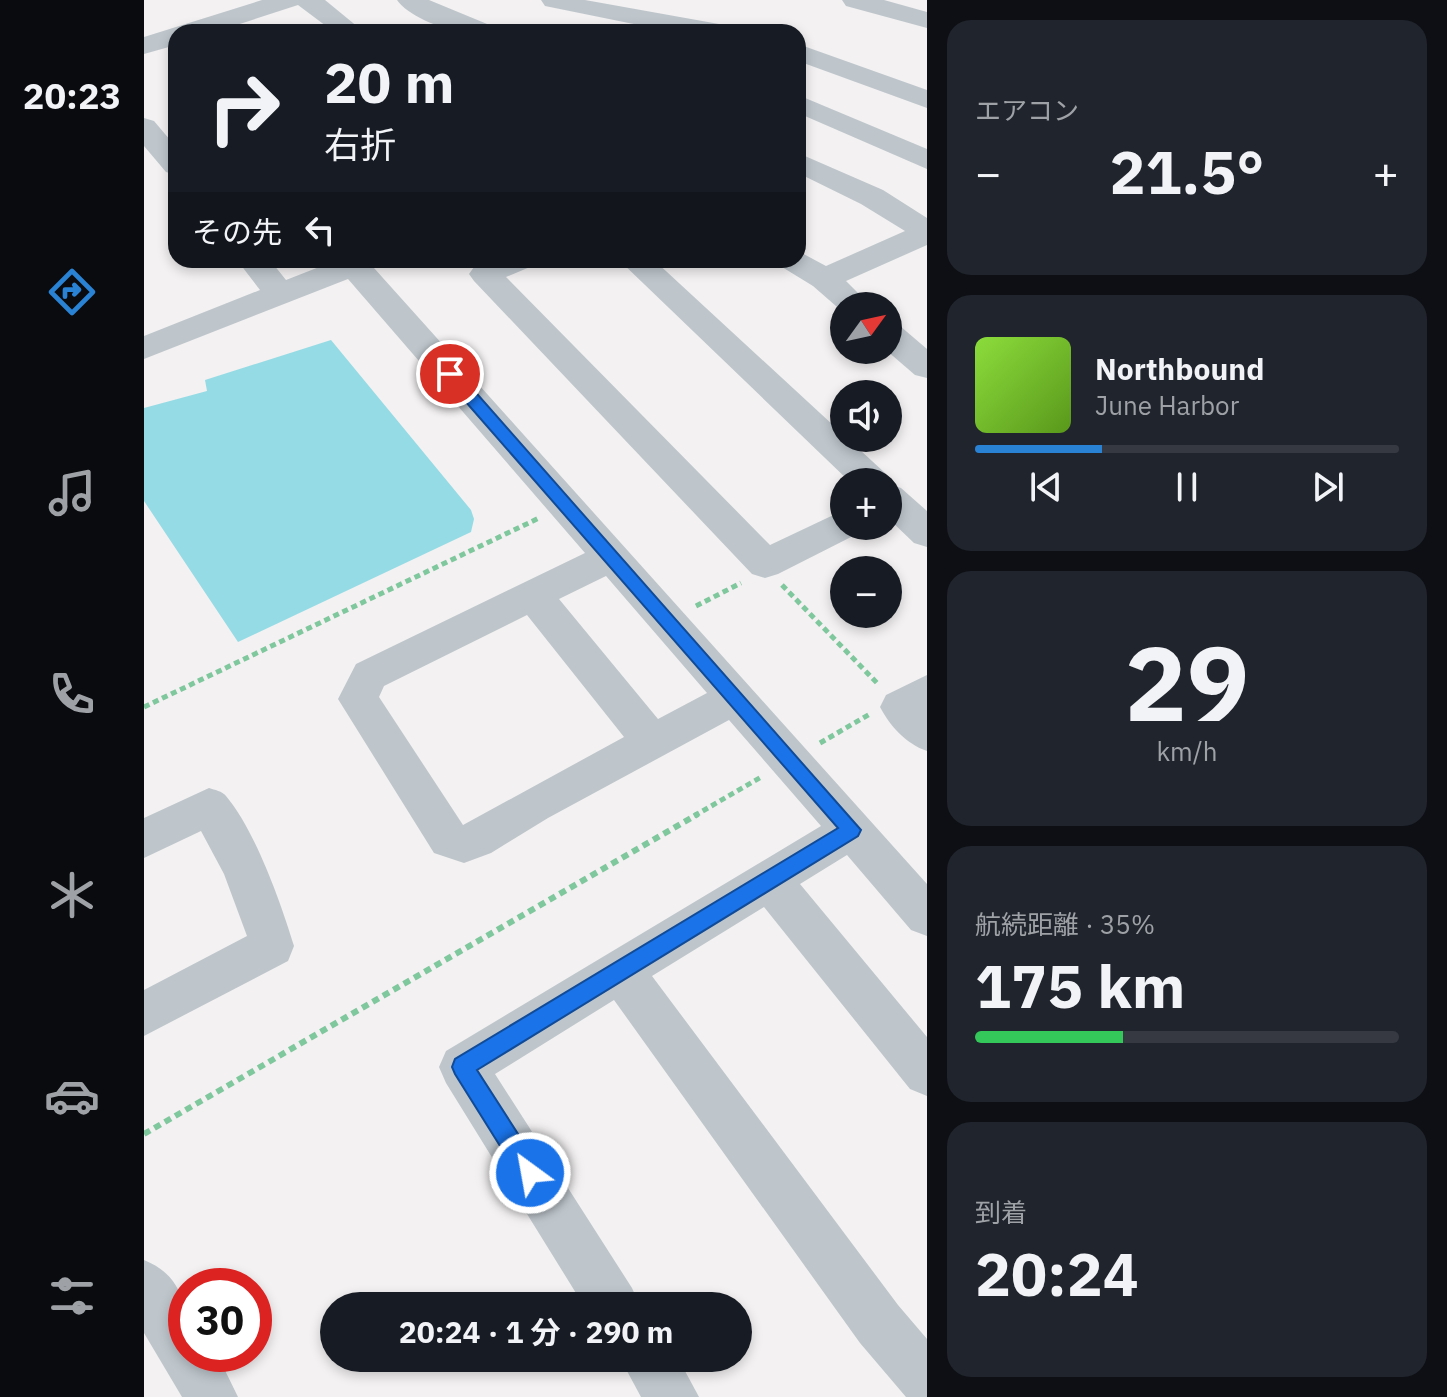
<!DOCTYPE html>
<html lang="ja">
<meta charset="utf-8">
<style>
:root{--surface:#171b24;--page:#20242c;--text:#f1f3f6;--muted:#9ea1a6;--line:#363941;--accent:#2a82d4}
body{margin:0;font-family:"IBM Plex Sans","Noto Sans JP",sans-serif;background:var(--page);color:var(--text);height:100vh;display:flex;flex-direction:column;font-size:30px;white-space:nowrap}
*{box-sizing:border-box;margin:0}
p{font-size:26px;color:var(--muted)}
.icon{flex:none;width:44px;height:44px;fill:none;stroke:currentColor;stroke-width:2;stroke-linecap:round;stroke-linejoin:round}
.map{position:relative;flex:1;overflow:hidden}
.drawer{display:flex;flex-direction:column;gap:20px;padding:20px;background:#0d0f14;width:520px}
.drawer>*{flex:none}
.banner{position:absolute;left:24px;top:24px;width:638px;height:244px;border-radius:24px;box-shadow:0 4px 12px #0003;background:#171b24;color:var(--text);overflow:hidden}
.needle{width:52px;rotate:57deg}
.fabs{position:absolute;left:686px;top:292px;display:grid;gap:16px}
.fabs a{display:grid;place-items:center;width:72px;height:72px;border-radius:50%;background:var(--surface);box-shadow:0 4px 12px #0003;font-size:40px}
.speed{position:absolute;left:24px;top:1268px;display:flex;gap:16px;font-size:40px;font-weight:700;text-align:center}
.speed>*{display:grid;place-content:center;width:104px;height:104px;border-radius:50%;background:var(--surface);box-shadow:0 4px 12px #0003;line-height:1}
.speed .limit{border:12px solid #d22;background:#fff;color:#111}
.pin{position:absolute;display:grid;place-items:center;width:68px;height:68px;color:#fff;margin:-34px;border:4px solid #fff;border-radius:50%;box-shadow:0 2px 8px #0007}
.me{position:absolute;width:88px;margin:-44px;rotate:328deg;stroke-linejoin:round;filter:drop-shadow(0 0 6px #0008)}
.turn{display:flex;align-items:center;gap:28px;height:168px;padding:0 24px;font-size:36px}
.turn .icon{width:104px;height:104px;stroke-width:2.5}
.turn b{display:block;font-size:56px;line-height:68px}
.then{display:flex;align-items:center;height:76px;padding:0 24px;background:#0003;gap:16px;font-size:30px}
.big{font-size:60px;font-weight:700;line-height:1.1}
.drawer .widget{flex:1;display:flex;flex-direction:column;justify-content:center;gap:12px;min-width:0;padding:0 28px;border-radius:24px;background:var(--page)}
.drawer .dial{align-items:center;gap:0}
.dial b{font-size:104px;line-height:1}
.song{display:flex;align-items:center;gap:24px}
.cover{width:96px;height:96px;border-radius:12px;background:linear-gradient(135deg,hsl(90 70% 55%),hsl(90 70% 35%))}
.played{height:8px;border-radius:4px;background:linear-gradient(90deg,var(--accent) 30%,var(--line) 30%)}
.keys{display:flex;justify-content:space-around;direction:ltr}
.heat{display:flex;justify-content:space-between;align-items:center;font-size:44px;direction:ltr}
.charge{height:12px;border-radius:6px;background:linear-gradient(90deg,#34c759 35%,var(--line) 0)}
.trip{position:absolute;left:176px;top:1292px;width:432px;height:80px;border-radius:40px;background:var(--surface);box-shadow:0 4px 12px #0003;font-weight:700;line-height:80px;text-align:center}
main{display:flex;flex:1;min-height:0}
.dock{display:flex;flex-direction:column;width:144px;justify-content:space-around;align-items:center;background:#090b0e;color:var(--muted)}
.dock .icon{width:56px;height:56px}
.dock .current{color:var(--accent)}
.dock b{font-size:36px;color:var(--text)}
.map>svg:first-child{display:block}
</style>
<main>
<nav class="dock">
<b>20:23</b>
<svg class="icon current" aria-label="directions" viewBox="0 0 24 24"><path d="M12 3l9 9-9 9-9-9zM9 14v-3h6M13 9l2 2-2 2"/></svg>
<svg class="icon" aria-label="music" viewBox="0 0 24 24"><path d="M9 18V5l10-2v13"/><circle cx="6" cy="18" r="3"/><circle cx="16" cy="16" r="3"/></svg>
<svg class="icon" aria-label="phone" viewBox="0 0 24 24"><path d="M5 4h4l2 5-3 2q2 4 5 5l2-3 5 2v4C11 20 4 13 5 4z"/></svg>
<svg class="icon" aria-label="climate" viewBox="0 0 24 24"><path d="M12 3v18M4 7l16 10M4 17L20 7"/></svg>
<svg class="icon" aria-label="car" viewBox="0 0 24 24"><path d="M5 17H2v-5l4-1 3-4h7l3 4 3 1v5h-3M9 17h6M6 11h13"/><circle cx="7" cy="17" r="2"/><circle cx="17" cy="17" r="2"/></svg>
<svg class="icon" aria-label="filters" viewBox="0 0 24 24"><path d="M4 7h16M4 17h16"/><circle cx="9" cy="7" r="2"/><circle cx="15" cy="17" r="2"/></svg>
</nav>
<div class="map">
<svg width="783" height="1397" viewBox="0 0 783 1397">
<rect width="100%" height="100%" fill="#f3f1f1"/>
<path fill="#95dbe5" d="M187,340l140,170 3,9 -3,13 -233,110 -94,-141v-93l63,-17 -2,-11z"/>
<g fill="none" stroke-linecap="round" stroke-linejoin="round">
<g stroke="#7fc79d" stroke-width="5" stroke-dasharray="6 4" stroke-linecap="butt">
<path d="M638,585l96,99"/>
<path d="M552,606l45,-23"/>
<path d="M0,707l395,-189"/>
<path d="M676,743l50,-29"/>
<path d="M550,816l69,-40"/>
</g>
<path stroke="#7fc79d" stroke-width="6" stroke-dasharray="7 5" stroke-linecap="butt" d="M0,1134l554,-320"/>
<g fill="#bec6cc" fill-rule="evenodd">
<path d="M118,0h63l39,32h-30l-36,-27 -83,27h-39v13l-32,9v-17z"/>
<path d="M253,0h32l63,26 4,6c-12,0 -26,2 -38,0 -18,-4 -51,-17 -61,-32z"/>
<path d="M397,0h44l134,24 9,2 4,6h-59l-128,-26z"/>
<path d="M698,0h42l43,12v16l-81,-22z"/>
<path d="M654,44l129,46v18l-129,-47z"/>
<path d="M654,95l129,54v20l-129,-56z"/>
<path d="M0,118l10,3 22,26v28l-10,-3 -22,-26z"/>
<path d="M654,153l85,37 44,28v27l-81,36 25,25h-27v7l-31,-27 -31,-19 -5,-7h21v-9l28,15 79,-35 -44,-27 -63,-31z"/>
<path d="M93,260h33l16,20 51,-20h45l-8,8 553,616v52l-16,-6 -64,-75 -47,29 127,153v59l-17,-7 -146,-182 -112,69 246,329 29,34v58h-21l-46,-54 -246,-343 -119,74 137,214 8,18h-56l-138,-223 -7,-16 7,-16 375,-225 -92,-106 -181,98 -57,35 -27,10 -30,-10 -96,-154 18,-35 229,-111 -237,-274 -204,80v-23l116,-46zM462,576l101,117 -49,26 -99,-120zM383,615l97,122 -161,88 -84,-128 5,-11z"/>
<path d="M347,260h44l-5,7 -24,10 264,268 74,-35v16h17l-4,8 -79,40 -13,4 -13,-4 -278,-293 -5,-7 5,-7z"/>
<path d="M475,260h35l231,213 5,9 -1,2 12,4 26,23v36l-13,-4 -26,-25v-36h-38z"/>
<path d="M744,323l12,3 27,23v29l-12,-3 -29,-25z"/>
<path d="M783,675v76c-21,-7 -37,-25 -47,-44l6,-12z"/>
<path d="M65,788c6,2 13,3 17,8 29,34 55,107 68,150l-6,15 -144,75v-46l103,-54 -23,-62 -23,-43 -57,27v-40z"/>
<path d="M0,1260c44,18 42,53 42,94h31l21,43h-56l-38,-64z"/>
<path d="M476,1358h58l21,39h-58z"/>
</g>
</g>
<path fill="#1a73e8" stroke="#114b97" stroke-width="2" d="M306,369l6,1 405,460 -3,6 -381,234 61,95 3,8 -3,8 -8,3 -8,-3 -67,-107 -3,-7 3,-8 383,-231 -393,-450v-8z"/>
</svg>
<div class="fabs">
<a><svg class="needle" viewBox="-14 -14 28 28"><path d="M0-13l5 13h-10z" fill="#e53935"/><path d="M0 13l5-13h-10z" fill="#9ea1a6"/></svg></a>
<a><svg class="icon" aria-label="sound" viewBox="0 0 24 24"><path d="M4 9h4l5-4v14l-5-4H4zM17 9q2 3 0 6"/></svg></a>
<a>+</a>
<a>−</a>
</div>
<div class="speed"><div class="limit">30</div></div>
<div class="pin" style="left:306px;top:374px;background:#d93025"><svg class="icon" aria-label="arrive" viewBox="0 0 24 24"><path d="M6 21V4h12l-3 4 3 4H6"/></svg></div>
<svg class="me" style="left:386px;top:1173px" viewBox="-20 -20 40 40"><circle r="17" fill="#1a73e8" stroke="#fff" stroke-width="3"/><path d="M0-11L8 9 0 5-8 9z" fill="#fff"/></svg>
<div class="trip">20:24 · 1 分 · 290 m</div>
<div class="banner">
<div class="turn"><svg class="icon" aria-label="right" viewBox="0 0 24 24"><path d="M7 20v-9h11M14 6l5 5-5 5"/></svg><div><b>20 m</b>右折</div></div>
<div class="then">その先<svg class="icon" aria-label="left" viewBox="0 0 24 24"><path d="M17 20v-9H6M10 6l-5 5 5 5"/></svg></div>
</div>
</div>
<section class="drawer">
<div class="widget"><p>エアコン</p>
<div class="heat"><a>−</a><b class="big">21.5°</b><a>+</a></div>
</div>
<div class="widget">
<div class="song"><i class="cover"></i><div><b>Northbound</b><p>June Harbor</p></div></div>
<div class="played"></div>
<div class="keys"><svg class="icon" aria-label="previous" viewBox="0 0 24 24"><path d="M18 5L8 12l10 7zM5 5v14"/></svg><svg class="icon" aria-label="pause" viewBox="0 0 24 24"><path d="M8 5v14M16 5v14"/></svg><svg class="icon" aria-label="next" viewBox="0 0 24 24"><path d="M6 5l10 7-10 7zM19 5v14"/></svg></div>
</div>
<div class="widget dial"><b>29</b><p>km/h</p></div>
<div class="widget"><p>航続距離 · 35%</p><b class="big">175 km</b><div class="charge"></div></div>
<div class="widget"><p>到着</p><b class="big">20:24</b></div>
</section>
</main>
